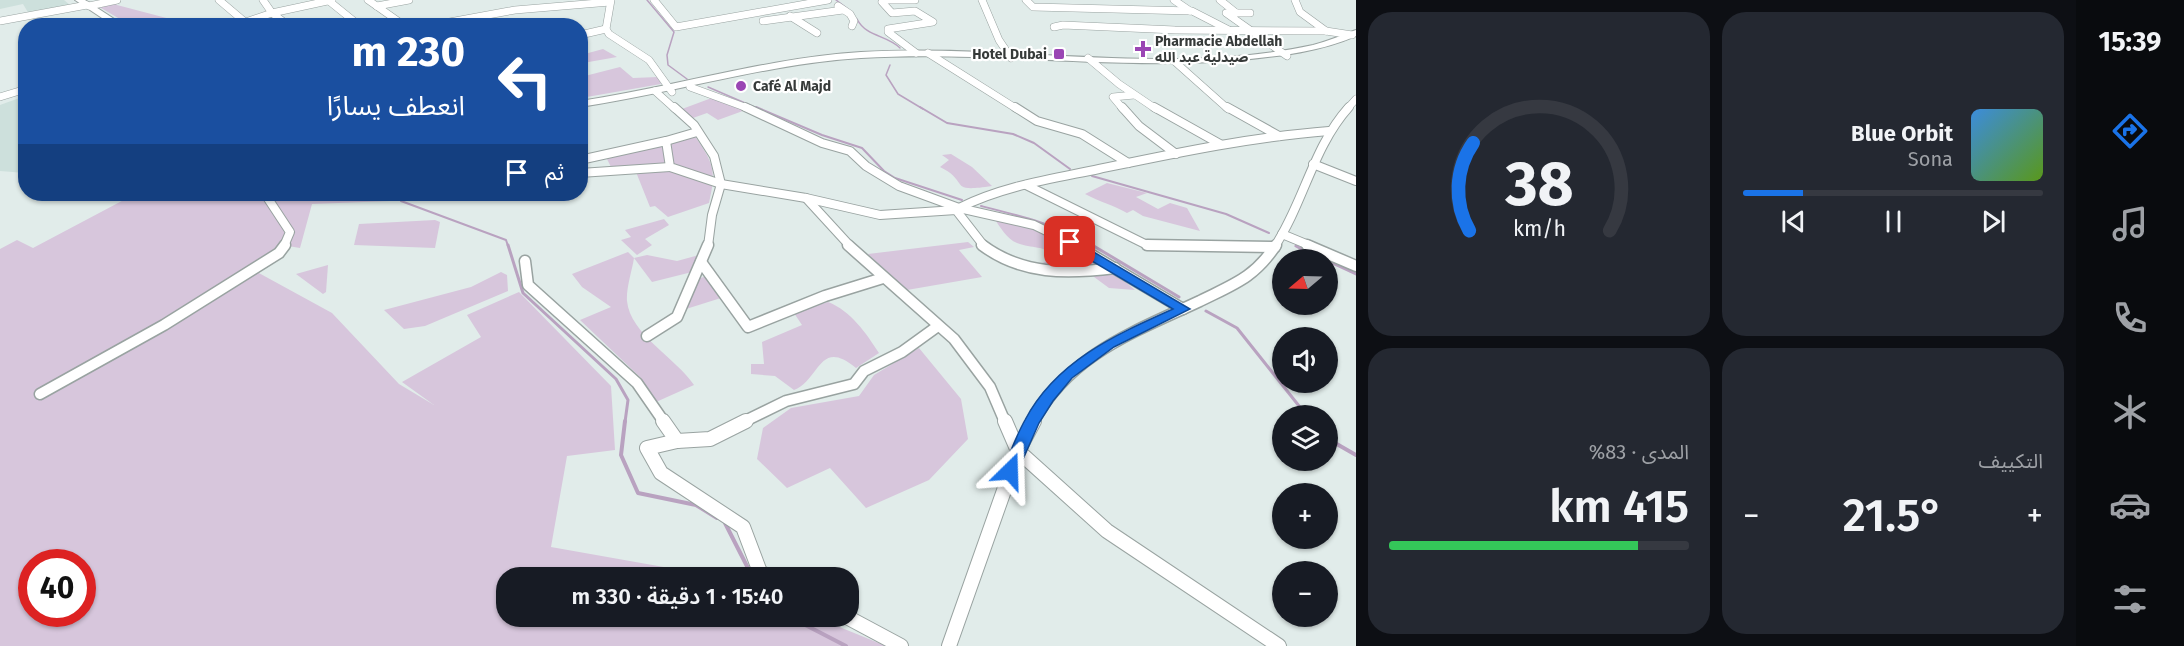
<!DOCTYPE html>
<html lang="ar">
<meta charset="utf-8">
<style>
:root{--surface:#171b24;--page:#242831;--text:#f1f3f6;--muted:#9ea1a6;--line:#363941;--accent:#1a73e8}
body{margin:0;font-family:"Fira Sans","Noto Sans Arabic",sans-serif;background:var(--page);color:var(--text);direction:rtl;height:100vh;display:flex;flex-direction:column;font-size:22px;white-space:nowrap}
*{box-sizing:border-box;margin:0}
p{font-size:20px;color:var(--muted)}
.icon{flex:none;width:33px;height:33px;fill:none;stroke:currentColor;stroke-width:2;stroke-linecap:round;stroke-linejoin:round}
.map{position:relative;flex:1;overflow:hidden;direction:ltr}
.drawer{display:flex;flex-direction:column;gap:12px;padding:12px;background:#0d0f14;width:720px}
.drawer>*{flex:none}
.hud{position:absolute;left:18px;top:18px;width:570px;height:183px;border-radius:24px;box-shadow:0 2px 4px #0004;direction:rtl;background:#1a4fa0;color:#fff;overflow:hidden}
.needle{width:39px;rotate:251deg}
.buttons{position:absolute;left:1272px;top:249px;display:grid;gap:12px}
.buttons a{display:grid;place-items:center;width:66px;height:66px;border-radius:50%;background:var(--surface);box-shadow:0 2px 4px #0004;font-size:30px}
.speed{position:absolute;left:18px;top:549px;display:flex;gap:12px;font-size:30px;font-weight:700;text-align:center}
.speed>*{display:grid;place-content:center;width:78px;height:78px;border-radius:50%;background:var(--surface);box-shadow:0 2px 4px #0004;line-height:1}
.speed .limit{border:9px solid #d22;background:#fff;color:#111}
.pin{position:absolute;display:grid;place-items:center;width:51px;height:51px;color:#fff;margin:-26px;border-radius:12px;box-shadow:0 3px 9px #0006}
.me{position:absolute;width:66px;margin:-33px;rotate:22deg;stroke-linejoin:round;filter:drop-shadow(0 0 4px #0008)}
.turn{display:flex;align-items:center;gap:21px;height:126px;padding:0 24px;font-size:27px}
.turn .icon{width:78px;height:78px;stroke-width:2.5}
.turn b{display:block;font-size:42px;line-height:51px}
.then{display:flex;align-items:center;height:57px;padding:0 24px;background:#0003;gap:12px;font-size:22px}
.big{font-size:45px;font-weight:600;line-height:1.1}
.drawer .widget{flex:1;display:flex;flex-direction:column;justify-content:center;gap:9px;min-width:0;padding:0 21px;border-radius:24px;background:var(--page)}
.drawer .dial{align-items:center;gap:0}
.dial svg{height:156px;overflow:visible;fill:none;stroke:var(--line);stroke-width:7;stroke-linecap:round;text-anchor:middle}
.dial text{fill:var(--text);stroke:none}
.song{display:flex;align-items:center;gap:18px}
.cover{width:72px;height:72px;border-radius:9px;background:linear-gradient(135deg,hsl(210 70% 55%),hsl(90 70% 35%))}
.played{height:6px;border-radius:3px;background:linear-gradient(90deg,var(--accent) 20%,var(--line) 20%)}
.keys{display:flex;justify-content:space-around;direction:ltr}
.heat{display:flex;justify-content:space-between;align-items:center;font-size:33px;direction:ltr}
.charge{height:9px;border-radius:4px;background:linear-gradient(90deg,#34c759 83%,var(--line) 0)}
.drawer .tiles{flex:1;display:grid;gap:12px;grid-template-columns:repeat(2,1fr)}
.trip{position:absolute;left:496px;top:567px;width:363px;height:60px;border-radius:24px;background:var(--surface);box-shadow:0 2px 4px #0004;font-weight:600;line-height:60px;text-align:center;direction:rtl}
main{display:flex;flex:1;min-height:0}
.menu{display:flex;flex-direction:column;width:108px;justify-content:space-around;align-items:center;background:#090b0e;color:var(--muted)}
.menu .icon{width:42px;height:42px}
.menu .on{color:var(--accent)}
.menu b{font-size:27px;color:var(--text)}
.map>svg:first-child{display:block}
</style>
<main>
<nav class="menu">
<b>15:39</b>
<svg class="icon on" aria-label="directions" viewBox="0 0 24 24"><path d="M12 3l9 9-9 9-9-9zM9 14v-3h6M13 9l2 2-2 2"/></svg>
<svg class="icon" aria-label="music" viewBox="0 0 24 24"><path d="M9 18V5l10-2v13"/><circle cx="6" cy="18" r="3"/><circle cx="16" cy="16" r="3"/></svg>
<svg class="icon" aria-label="phone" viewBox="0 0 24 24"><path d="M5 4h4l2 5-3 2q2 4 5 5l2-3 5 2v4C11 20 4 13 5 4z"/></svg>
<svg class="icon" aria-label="climate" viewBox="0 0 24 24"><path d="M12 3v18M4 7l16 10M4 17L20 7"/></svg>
<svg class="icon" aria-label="car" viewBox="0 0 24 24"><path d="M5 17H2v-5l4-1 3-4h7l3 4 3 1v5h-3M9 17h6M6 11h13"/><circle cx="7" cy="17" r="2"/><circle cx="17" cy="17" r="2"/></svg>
<svg class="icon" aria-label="filters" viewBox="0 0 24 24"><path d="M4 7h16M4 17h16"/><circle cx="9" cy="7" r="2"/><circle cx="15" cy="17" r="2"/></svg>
</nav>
<section class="drawer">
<div class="tiles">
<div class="widget">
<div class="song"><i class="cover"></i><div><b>Blue Orbit</b><p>Sona</p></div></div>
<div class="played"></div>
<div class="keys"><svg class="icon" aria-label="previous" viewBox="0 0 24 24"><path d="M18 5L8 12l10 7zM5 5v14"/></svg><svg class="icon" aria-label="pause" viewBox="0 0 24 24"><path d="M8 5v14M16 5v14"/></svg><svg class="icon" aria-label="next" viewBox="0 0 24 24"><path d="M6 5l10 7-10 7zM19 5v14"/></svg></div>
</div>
<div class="widget dial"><svg viewBox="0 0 100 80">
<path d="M14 69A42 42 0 1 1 86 69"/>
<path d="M14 69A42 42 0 0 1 16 24" stroke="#1a73e8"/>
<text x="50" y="56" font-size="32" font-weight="700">38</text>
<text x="50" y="72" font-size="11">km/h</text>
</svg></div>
<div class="widget"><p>التكييف</p>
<div class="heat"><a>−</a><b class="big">21.5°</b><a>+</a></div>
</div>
<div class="widget"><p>المدى · 83%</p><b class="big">415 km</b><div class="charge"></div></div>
</div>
</section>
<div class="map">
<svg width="1356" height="646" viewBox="0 0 1356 646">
<rect width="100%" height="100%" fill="#e1ecea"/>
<g fill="#cde0dc">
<path d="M0,0h64l7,6 -42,8 -6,-10 -23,5z"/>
<path d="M25,96v77l-25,-2v-66z"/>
</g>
<g fill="#d7c6dc" fill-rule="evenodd">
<path d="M114,2l3,3 76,20h-63l-34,-20z"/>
<path d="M603,49l14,8 -34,6 -2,-8z"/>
<path d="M620,67l13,11 25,-1 3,7 -80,14v-21z"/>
<path d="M717,96l34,12 -33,12 -11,-7 -14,5 -11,-9z"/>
<path d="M694,135c19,27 23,35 15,68l-41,14 -13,-11 -5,1 -14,-35 -25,-5 -4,-8z"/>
<path d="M951,154l21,13 20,19c-46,7 -21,-4 -52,-19l9,-7 -7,-5z"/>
<path d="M1107,183l40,10 -11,4 22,12 12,-6 17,5 13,23 -57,-15 -10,-6 -6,3c-14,-8 -27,-11 -42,-19z"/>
<path d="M135,194h255v7l-78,3 -12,44 -12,-2 -31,26 75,41 67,71 35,21 -32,-23 79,-45 -14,-22 52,-23 92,94 4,64 -48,6 -16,91 169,30 -213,1v38l308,1 71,29h-886v-397l17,-9 16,8zM32,562h50v52h-50z"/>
<path d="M994,218c53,10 102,37 141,72l-26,-2 -19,-14 -48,-11 16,-6c-14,-12 -25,-8 -41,-14 -10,-4 -17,-16 -23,-25z"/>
<path d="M664,219l5,6 -24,14 7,6 -15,10 -16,-15 10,-3 -6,-7z"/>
<path d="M435,220l5,2 -5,26 -81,-3 5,-21z"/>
<path d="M968,242l6,5 -15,3 23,27 -75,13 -39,-36z"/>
<path d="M628,252l6,6 13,-3 30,6 22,-6 -7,17 -40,10 -18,-24c-2,13 -8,30 -7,43 3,33 49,57 67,84l-38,17 -16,-25 -60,-57 31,-13 -29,-20 -10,-13z"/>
<path d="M328,265l-2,27 -3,2 -27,-20z"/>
<path d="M501,272l6,3 1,16 -83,35 -21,3 -20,-19 87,-23z"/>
<path d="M707,276l14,22 -35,11 11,-30z"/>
<path d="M828,302c23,9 38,31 51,51l-23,15c-37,-31 -36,12 -62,22l-19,-14 -24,-2v-10h13l-2,-22 40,-17 -8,-12z"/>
<path d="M919,348l42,51 7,40 -39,41 -63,28 -36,-40 -43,20 -30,-29 6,-31 28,-20 68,-12 15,-21z"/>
</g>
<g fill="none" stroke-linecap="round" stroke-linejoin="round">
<g stroke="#b9a2c0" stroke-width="1.5">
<path d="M647,0l27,32 -7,23 1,10 19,14"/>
<path d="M836,0l12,9"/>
<path d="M857,19c9,18 30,16 43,29"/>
<path d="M890,65l-4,10 12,19 25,15"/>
<path d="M708,87l51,22"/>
</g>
<g stroke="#b9a2c0" stroke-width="2">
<path d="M756,107l66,28 40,13 22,23 11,7 67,22"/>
<path d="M920,107l27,16 66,11 21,9 36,26"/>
<path d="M1092,176l134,38 43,19"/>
<path d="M397,194l4,7 105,39 2,6"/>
<path d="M981,206c40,10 77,19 113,40"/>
</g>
<g stroke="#b9a2c0" stroke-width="3">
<path d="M508,245l15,48 93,86 12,21 -3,22"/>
<path d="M1092,245l87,52"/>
<path d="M1296,246l27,14"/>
<path d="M1328,261l28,13"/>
<path d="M1206,311l31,17 70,88"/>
</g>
<g stroke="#b9a2c0" stroke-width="4">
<path d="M625,421l-4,34 17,38 58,12 21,13"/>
<path d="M1328,439l28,16"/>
<path d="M725,523l28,55"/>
<path d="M788,616l58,30"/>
</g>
<defs>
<g id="minor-far3">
<path d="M219,0l26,22"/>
<path d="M263,0l9,13 17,13"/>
<path d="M368,0l37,26"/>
<path d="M611,0l-5,29 3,5 40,26 23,32"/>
<path d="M654,0l22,27 152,-27"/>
<path d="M886,0h29"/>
<path d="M982,0l17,40 12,18"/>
<path d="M1026,0l7,7 159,4 37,19"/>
<path d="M1174,0l16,11"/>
<path d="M1220,0l15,12"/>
<path d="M1295,0l5,12 26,19"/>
<path d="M329,1l31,25"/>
<path d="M882,2l10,11 23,-2 18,11 -45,7v3l28,21"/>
<path d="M89,6l28,-6"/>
<path d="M377,6l32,-6"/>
<path d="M838,6l12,8 4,7 -2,5"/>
<path d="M1250,13h-24l61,43"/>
<path d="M790,16l27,17"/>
<path d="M0,21l87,-16"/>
<path d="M763,21l80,-11"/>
<path d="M234,26l38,-13 60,-13"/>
<path d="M379,26l21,-4"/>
<path d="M428,26l87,-16 95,-8"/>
<path d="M1054,27l9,-2 112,5 151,1 26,4"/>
<path d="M580,35l26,-6"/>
<path d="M928,53l89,56"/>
<path d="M1088,58l31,26 37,25"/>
<path d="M1173,60l55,49"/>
<path d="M690,87l60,22"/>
<path d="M655,91l20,18"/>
<path d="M0,97l26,-8"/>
<path d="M1123,109l-10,-12 21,-2"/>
<path d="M1347,109l9,-10"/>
</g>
<g id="minor-far2">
<path d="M674,107l20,18 20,31 7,28 -9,31 -4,31"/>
<path d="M745,107l77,36 28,8 16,15 33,20 60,22 75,17 43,21"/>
<path d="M1015,107l22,14 45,13 46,29"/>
<path d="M1122,107l17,19 37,28"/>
<path d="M1154,107l66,37"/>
<path d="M1227,107l52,29"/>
<path d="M666,141l31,-9"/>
<path d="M580,160l86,-19 4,26 51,17 85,14 74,17 76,-5 28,36"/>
<path d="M1313,164l43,17"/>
<path d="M580,173l90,-6"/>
<path d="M1026,185l121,60 31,1"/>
<path d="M265,194l25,38 -6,14"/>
<path d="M806,198l44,48"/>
<path d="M959,208c44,-22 92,-29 140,-39 77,-16 152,-32 230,-38"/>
<path d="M1282,234l29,12"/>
<path d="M1183,246h83"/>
<path d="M1275,246c29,-44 38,-99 74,-139"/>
</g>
<g id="minor-far1">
<path d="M848,245l106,94 36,48 15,35"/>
<path d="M982,245c40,30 85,29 133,23"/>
<path d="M1075,245l108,64"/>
<path d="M1147,245l128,2"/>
<path d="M1307,245l49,21"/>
<path d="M525,261l3,24 109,98 27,39"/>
<path d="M701,262l47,65 77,-31 58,-18"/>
<path d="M647,336l30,-19 31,-72"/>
<path d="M40,394l124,-69 115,-72 6,-8"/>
<path d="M743,422l43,-21 68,-17 10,-13 38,-19 36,-26"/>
<path d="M1033,422c37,-68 101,-90 167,-121 34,-17 54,-23 76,-56"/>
</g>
<g id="minor">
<path d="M663,421l14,20"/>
<path d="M746,421l-36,18 -33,2 -30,7 14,25 82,54 17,45 11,6"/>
<path d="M1005,421l13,30 89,80 172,115"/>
<path d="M845,616l56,30"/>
<path d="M949,646l69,-195 16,-30"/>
</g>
<g id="highway">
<path d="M75,0h10l40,26h-11z"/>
<path d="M1356,30v6c-36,16 -76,20 -115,24 -126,11 -253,-10 -380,-2 -95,6 -187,35 -281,49v-6c94,-14 186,-43 281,-49 150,-9 304,25 452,-7 15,-4 29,-10 43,-15z"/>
</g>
</defs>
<use href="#minor-far3" stroke="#99a3a1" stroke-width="8"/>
<use href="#minor-far2" stroke="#99a3a1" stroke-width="10"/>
<use href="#minor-far1" stroke="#99a3a1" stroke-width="13"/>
<use href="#minor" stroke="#99a3a1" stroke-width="16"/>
<use href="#highway" stroke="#99a3a1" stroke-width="2"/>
<use href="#minor-far3" stroke="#fff" stroke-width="7"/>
<use href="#minor-far2" stroke="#fff" stroke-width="8"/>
<use href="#minor-far1" stroke="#fff" stroke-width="10"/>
<use href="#minor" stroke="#fff" stroke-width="14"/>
<use href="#highway" fill="#fff" fill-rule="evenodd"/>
</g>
<path fill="#1a73e8" stroke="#114b97" stroke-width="1.5" d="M1070,238l120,71 -76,38 -42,31 -19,23 -14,22 -23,52h-12l-2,-4c8,-17 14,-35 23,-51 31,-59 90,-85 148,-111l-108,-64 -1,-3z"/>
<g fill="#9a46b4" stroke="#fff" stroke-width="2">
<path d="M1140 40h6v6h6v6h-6v6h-6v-6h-6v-6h6z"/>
<rect x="1053" y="48" width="12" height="12" rx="3"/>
<circle cx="741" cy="86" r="6"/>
</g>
<g text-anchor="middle" stroke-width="4.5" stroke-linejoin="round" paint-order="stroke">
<g font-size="14" font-weight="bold" fill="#363a39" stroke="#fff" text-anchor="start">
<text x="1155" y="46">Pharmacie Abdellah<tspan x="1155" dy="16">صيدلية عبد الله</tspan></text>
<text x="1047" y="59" text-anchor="end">Hotel Dubai</text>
<text x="753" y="91">Café Al Majd</text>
</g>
</g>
</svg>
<div class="buttons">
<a><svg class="needle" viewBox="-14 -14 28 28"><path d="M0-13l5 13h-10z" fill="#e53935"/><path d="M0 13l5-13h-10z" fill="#9ea1a6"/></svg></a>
<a><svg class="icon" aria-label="sound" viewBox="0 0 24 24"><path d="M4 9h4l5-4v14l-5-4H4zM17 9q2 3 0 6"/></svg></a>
<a><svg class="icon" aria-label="layers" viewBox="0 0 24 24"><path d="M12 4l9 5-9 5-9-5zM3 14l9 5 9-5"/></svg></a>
<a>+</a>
<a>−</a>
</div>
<div class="speed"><div class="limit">40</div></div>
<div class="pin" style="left:1070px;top:242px;background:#d93025"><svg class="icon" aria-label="arrive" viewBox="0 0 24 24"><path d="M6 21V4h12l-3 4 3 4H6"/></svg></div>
<svg class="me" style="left:1010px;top:471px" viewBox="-20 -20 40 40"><path d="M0-17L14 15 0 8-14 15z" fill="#1a73e8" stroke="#fff" stroke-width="4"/></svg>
<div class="trip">15:40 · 1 دقيقة · 330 m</div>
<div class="hud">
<div class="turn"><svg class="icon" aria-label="left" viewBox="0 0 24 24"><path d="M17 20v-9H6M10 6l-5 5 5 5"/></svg><div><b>230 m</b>انعطف يسارًا</div></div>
<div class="then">ثم<svg class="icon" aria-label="arrive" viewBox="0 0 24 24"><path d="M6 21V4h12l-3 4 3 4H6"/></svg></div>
</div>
</div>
</main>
